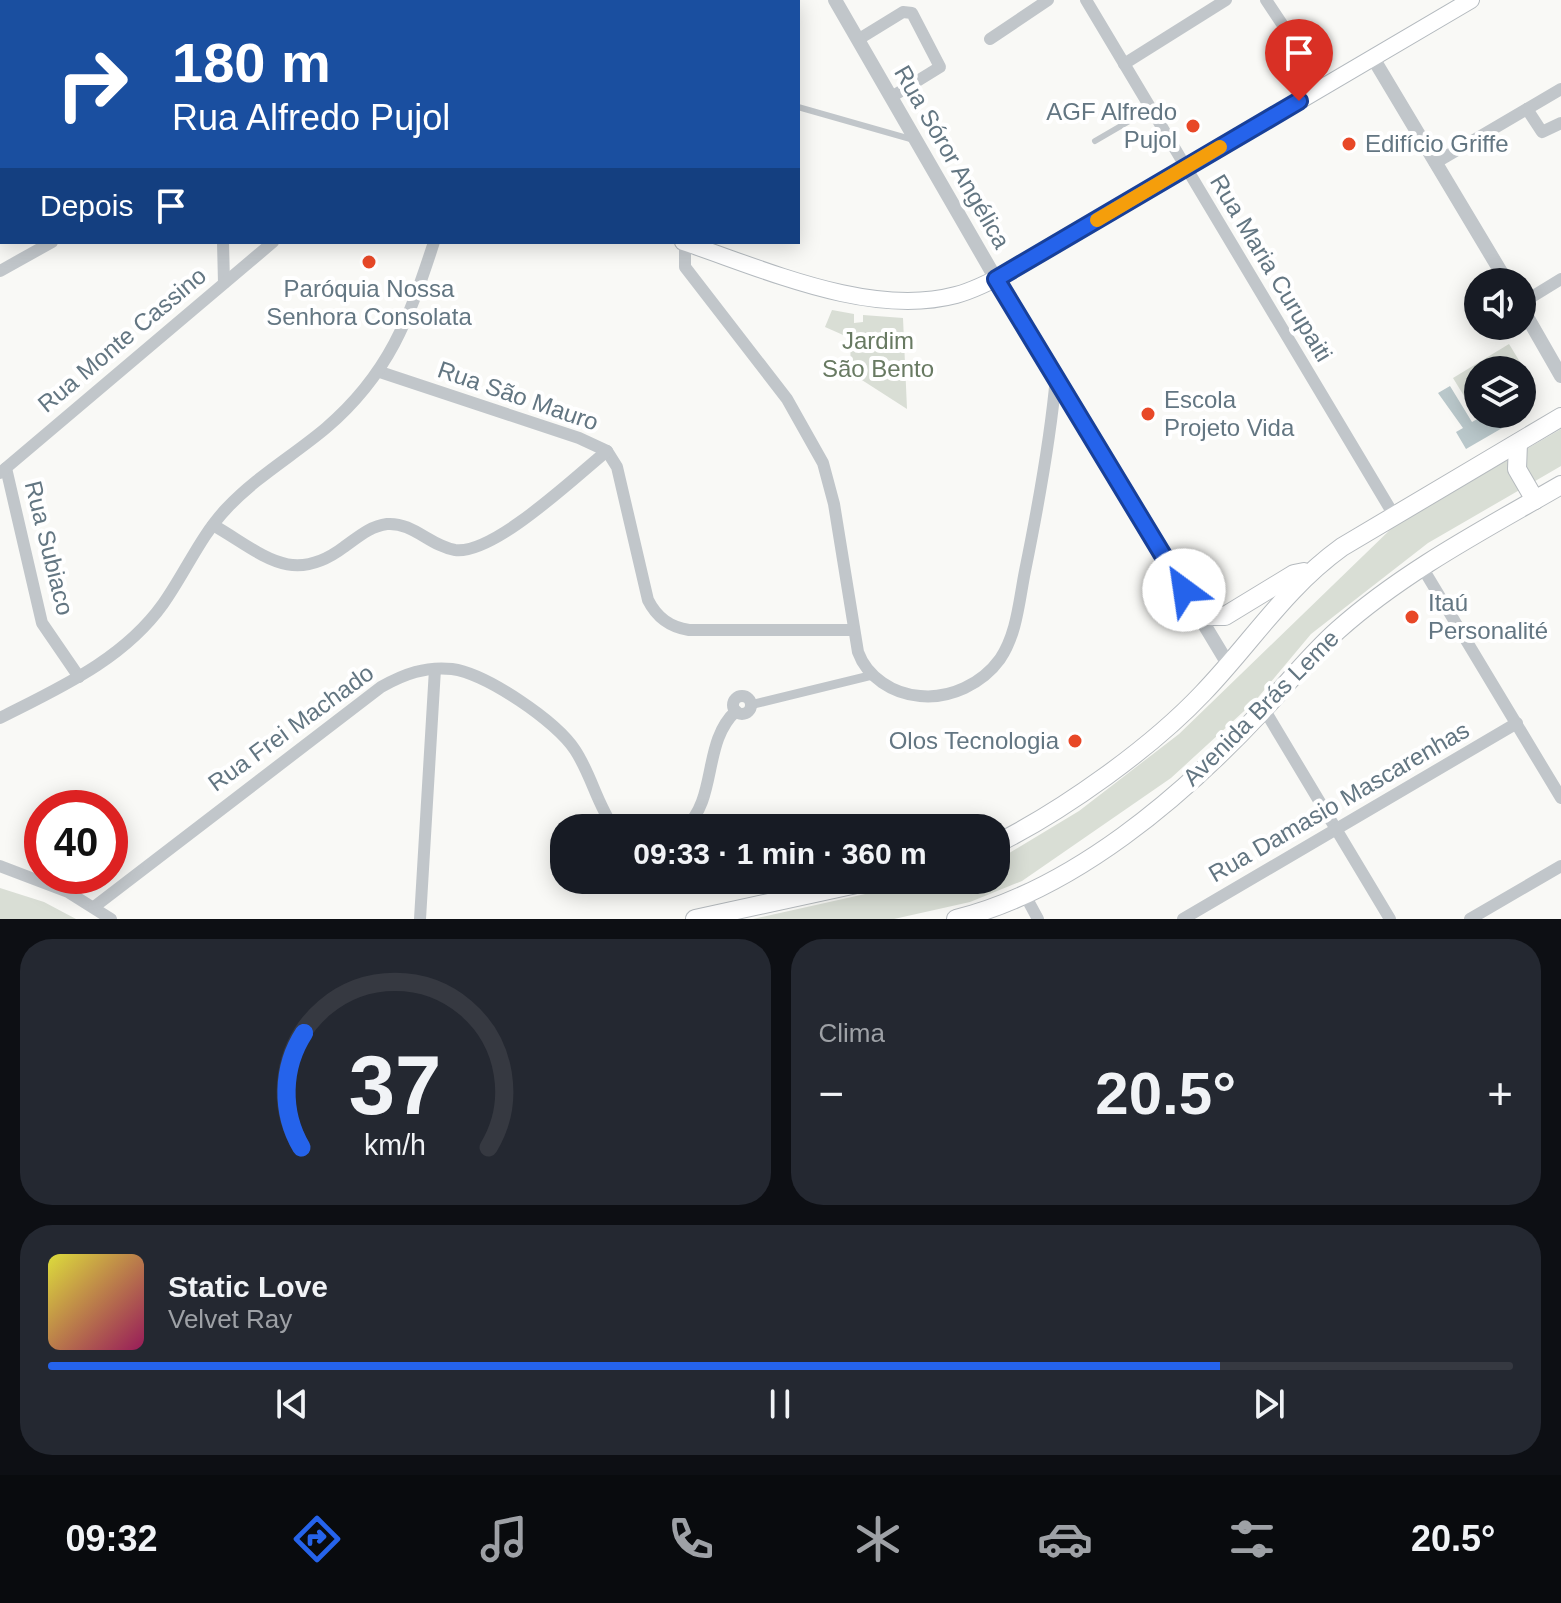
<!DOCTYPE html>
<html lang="pt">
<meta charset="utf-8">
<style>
:root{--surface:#171b24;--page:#242831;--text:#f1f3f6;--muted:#9ea1a6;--line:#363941;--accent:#2563eb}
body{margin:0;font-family:Arial,sans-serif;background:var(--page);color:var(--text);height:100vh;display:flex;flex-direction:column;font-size:30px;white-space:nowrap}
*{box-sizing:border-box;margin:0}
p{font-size:26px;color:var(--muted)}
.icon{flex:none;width:44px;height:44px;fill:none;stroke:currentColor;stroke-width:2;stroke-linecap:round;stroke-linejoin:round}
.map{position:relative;height:919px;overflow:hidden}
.details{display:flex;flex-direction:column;gap:20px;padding:20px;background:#0d0f14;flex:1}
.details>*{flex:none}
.guide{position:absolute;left:0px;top:0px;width:800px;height:244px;box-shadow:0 4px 20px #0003;background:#1a4fa0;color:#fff;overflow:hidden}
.controls{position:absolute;left:1464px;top:268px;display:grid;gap:16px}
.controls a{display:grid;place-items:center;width:72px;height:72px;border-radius:50%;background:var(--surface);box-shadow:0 4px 20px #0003;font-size:40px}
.speed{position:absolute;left:24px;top:790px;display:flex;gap:16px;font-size:40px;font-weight:700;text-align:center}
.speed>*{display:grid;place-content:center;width:104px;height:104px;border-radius:50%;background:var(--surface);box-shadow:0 4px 20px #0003;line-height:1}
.speed .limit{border:12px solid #d22;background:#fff;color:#111}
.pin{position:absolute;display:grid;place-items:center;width:68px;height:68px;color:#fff;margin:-82px -34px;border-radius:50% 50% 50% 0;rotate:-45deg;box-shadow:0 0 8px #0007}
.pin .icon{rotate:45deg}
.me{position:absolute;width:88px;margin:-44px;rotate:329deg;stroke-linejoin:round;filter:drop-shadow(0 0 6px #0008)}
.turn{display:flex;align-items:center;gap:28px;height:168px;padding:0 40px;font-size:36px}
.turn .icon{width:104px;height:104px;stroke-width:2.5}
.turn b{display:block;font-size:56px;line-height:68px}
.then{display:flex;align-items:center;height:76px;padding:0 40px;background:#0003;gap:16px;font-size:30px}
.big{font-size:60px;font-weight:700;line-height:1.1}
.details .card{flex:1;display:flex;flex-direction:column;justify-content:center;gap:12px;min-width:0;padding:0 28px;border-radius:32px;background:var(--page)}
.details .dial{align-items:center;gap:0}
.dial svg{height:208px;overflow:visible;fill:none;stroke:var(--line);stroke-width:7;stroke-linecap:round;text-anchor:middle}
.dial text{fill:var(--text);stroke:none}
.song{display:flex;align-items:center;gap:24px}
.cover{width:96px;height:96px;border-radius:12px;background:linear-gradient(135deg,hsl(60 70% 55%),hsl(330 70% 35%))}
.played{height:8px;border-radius:4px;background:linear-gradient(90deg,var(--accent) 80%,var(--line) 80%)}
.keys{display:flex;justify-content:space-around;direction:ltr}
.heat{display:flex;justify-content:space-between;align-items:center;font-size:44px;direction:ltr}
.details .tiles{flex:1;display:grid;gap:20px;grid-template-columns:1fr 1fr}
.card:last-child{grid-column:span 2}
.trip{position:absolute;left:550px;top:814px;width:460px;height:80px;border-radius:32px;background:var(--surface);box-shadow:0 4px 20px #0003;font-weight:700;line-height:80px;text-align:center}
.dock{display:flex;height:128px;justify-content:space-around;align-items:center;background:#090b0e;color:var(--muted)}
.dock .icon{width:56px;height:56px}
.dock .selected{color:var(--accent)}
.dock b{font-size:36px;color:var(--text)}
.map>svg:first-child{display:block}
</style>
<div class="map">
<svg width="1561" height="919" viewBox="0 0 1561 919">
<rect width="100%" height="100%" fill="#f9f9f6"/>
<g fill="#d9ded5">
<path d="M832,310l22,4v9l9,-1v-7l40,3 4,91 -56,-36 -1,-35 -25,-11z"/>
<path d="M1509,344l19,31 -6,3v-8h-44v35l-6,4 -19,-31z"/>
<path d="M1561,429v37l-133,77 -117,91 -56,67 -84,77 -149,103 -52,21 -76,17h-141l175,-39h68v-19l83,-50 100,-77 216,-209z"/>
<path d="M0,888l44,14 32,17h-76z"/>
</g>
<path fill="#b9c7ca" d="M1450,386l22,36 14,-8h10l8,13 -38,22 -10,-17 7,-4 -25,-35z"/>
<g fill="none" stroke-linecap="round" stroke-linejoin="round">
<defs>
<g id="secondary">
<path d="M328,0l3,2"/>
<path d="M683,242c81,27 187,76 273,53 19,-5 38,-15 56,-25l459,-270"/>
</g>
<g id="primary">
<path d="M1518,443l-1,26 18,31"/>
<path d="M1199,616h26l69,-42 10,-2"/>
<path d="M996,844c68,-34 155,-96 207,-151 49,-51 81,-104 139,-146l219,-130"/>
<path d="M695,919l180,-39"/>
<path d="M956,919c117,-29 226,-122 307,-209 25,-27 47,-55 75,-80 66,-59 147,-101 223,-145"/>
</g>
</defs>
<use href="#secondary" stroke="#b4babf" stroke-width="18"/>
<use href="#primary" stroke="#b5babe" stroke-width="20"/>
<g stroke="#c1c6ca" stroke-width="6">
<path d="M798,107l116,33"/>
<path d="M1095,141l55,-32"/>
</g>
<path stroke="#c1c6ca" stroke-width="9" d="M750,705l123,-30"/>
<g stroke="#c1c6ca" stroke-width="12">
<path d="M1086,0l309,517"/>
<path d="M1266,0l58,87"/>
<path d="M859,39l44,-27 9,1 28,54 -47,29"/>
<path d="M990,39l58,-39"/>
<path d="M1124,64l102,-64"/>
<path d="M1527,109l15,23 19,-9"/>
<path d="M0,163l2,-1"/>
<path d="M1435,163l126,-74"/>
<path d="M223,242l1,41"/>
<path d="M685,243v24l102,132 36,64 11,41 24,148c9,25 35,42 62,44 30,3 62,-12 80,-37 17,-25 19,-58 25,-88 13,-64 25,-128 31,-194"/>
<path d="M0,271l52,-29"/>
<path d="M1522,303l39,-24"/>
<path d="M380,372l199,66 28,13 10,16 31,133c9,18 22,27 41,30h163"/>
<path d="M6,468l36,155 37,54"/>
<path d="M0,473l273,-231"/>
<path d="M213,525c49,28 78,62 131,22 13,-9 26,-21 43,-23 26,-2 43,22 68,26 39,5 121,-74 152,-99"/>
<path d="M1422,567l139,231"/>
<circle cx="742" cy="705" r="9"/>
<path d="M1264,709l126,210"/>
<path d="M0,718c59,-30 123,-58 163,-114 22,-31 38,-69 64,-96 29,-31 67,-53 99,-80 63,-54 83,-109 108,-186"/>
<path d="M685,828c33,-30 17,-86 51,-117"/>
<path d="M0,866l68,26 43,27"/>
<path d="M1026,897l12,22"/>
<path d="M94,907l287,-220c23,-13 45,-21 71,-18 35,5 104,52 123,81 16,24 22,54 39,78"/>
<path d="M420,919l15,-250"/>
<path d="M1183,919l334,-196"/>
<path d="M1470,919l91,-53"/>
</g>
<g stroke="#c1c6ca" stroke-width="14">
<path d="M835,0l161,279 232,385"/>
<path d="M1373,58l134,224"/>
<path d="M1522,308l39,68"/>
</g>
<use href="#secondary" stroke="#fff" stroke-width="16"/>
<use href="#primary" stroke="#fff" stroke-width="18"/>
</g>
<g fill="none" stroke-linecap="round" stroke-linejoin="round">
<defs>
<path id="route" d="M1184,590l-188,-311 303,-178"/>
</defs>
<use href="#route" stroke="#184099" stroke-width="20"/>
<use href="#route" stroke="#2563eb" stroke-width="14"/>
<path stroke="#f59e0b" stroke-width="14" d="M1097,220l123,-73"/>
</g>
<g fill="#e84827" stroke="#fff" stroke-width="3">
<circle cx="1193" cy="126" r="8"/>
<circle cx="1349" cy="144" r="8"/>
<circle cx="369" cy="262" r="8"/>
<circle cx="1148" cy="414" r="8"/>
<circle cx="1412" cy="617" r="8"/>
<circle cx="1075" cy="741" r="8"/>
</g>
<g text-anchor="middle" stroke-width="8" stroke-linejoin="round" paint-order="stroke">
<g font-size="24" fill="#637682" stroke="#fff" text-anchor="start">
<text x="1177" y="120" text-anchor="end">AGF Alfredo<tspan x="1177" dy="28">Pujol</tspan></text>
<text x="1365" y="152">Edifício Griffe</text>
<text x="369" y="297" text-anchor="middle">Paróquia Nossa<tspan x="369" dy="28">Senhora Consolata</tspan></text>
<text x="1164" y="408">Escola<tspan x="1164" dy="28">Projeto Vida</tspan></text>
<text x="1428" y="611">Itaú<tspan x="1428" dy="28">Personalité</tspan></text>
<text x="1059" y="749" text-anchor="end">Olos Tecnologia</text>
</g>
<g font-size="24" fill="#637682" stroke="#fff">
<text transform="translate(952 157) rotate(60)" y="8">Rua Sóror Angélica</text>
<text transform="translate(1271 268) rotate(59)" y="8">Rua Maria Curupaiti</text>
<text transform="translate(122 340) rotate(-40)" y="8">Rua Monte Cassino</text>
<text transform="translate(518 396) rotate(19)" y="8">Rua São Mauro</text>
<text transform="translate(49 548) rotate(76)" y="8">Rua Subiaco</text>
<text transform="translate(1261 708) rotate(-45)" y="8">Avenida Brás Leme</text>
<text transform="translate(291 728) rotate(-36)" y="8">Rua Frei Machado</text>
<text transform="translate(1339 802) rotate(-30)" y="8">Rua Damasio Mascarenhas</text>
</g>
<g font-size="24" fill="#687a62" stroke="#fff">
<text x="878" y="349">Jardim<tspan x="878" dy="28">São Bento</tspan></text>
</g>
</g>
</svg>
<div class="controls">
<a><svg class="icon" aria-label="sound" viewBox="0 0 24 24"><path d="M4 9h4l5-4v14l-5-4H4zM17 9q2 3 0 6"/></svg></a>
<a><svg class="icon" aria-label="layers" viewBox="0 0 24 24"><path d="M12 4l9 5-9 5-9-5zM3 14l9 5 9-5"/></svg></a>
</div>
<div class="speed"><div class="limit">40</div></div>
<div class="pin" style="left:1299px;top:101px;background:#d93025"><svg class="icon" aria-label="arrive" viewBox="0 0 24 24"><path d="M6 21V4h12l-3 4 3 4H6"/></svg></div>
<svg class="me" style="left:1184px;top:590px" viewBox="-20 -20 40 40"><circle r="19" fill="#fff"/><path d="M0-13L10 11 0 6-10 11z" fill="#2563eb"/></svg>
<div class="trip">09:33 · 1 min · 360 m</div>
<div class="guide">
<div class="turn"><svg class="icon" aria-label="right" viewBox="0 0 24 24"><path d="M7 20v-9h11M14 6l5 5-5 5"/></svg><div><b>180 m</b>Rua Alfredo Pujol</div></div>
<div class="then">Depois<svg class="icon" aria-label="arrive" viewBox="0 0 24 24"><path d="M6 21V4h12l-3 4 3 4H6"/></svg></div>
</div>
</div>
<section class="details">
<div class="tiles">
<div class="card dial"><svg viewBox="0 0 100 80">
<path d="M14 69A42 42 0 1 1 86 69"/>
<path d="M14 69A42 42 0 0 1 15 25" stroke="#2563eb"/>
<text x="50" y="56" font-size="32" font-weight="700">37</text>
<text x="50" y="72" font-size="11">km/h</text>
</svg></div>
<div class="card"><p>Clima</p>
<div class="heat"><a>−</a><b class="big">20.5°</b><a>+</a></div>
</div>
<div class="card">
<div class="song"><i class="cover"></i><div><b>Static Love</b><p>Velvet Ray</p></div></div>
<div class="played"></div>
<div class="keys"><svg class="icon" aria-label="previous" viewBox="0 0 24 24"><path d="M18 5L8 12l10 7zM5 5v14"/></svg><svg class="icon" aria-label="pause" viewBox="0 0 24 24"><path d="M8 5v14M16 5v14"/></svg><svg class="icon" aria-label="next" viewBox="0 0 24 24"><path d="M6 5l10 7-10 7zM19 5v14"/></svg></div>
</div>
</div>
</section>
<nav class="dock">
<b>09:32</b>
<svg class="icon selected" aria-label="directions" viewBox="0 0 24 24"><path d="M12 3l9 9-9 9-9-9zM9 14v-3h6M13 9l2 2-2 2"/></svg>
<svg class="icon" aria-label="music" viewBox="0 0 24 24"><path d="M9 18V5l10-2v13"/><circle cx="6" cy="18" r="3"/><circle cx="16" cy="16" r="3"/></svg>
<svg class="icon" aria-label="phone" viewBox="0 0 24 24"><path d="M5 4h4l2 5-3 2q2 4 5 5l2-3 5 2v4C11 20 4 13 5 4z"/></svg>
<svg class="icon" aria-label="climate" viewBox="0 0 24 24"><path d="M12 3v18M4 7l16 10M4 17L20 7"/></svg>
<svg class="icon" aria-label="car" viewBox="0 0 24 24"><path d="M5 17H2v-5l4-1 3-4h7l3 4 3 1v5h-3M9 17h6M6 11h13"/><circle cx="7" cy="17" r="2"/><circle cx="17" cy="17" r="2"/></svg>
<svg class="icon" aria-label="filters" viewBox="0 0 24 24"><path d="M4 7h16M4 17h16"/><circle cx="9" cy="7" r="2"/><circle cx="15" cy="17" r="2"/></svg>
<b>20.5°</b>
</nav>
